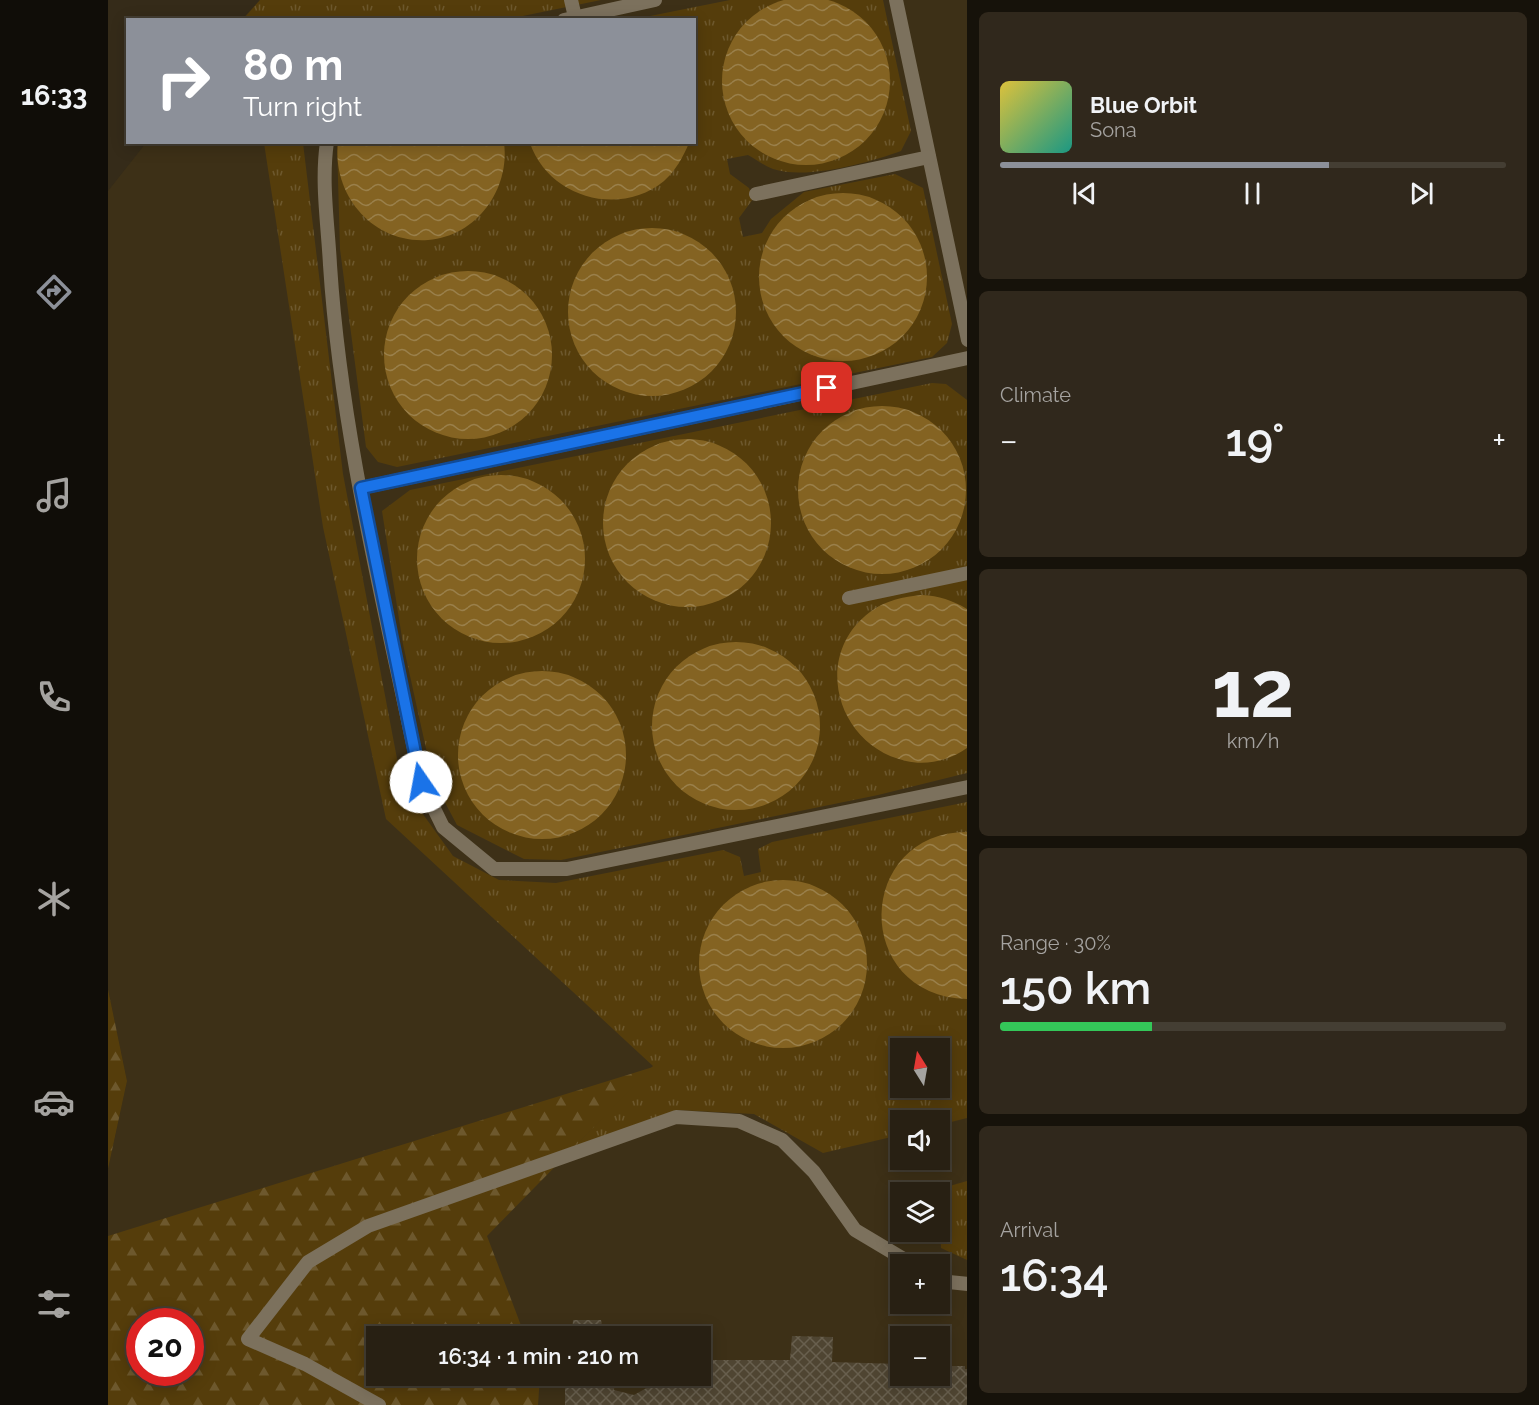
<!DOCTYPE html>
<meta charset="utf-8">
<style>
:root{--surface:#282013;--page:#30281c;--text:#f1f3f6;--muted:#a5a3a0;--line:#443e33;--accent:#8c9099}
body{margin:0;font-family:Raleway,sans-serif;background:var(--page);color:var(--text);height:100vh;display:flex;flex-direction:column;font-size:22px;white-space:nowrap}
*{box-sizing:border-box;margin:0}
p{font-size:20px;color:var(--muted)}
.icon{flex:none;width:33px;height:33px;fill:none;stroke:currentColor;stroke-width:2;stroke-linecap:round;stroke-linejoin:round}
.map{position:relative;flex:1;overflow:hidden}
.side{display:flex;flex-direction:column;gap:12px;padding:12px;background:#16120a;width:572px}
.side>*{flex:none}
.guide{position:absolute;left:18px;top:18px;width:570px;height:126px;border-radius:0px;box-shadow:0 3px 15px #0003,0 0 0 2px var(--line);background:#8c9099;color:#fff;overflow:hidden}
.needle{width:39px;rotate:349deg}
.controls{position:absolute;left:782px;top:1038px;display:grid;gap:12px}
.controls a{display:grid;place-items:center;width:60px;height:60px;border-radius:0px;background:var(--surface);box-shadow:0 3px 15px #0003,0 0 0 2px var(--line);font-size:30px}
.speed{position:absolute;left:18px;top:1308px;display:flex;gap:12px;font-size:30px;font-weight:700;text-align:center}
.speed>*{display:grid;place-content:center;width:78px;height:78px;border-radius:50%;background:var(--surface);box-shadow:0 3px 15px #0003,0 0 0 2px var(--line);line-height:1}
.speed .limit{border:9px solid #d22;background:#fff;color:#111}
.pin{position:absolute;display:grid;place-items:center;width:51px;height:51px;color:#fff;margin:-26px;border-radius:12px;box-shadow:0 3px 9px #0006}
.me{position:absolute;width:66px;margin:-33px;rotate:348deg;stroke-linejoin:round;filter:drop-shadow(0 0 4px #0008)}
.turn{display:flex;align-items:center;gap:21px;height:126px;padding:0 18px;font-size:27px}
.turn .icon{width:78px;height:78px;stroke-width:2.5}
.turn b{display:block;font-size:42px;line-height:51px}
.big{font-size:45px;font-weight:600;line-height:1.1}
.side .tile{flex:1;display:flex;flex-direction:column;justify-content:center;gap:9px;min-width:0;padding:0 21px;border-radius:9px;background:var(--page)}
.side .dial{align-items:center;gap:0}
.dial b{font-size:78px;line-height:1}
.song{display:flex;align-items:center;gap:18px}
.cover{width:72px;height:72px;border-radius:9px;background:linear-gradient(135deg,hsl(50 70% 55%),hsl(170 70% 35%))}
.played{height:6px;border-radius:3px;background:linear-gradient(90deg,var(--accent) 65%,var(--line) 65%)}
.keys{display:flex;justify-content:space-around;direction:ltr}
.heat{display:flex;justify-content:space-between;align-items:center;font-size:33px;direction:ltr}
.charge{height:9px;border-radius:4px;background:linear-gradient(90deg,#34c759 30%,var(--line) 0)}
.trip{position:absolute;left:258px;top:1326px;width:345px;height:60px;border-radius:0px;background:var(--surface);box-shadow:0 3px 15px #0003,0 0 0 2px var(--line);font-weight:600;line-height:60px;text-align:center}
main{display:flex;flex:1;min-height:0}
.menu{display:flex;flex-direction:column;width:108px;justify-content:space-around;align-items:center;background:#100d08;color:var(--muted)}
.menu .icon{width:42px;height:42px}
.menu .current{color:var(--accent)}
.menu b{font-size:27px;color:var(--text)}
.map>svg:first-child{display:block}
</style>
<main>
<nav class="menu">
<b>16:33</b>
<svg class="icon current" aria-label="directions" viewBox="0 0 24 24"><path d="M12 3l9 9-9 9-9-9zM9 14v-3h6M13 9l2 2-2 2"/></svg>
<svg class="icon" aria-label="music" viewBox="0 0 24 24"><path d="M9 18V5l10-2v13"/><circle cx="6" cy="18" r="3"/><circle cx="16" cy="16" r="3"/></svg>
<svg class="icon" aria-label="phone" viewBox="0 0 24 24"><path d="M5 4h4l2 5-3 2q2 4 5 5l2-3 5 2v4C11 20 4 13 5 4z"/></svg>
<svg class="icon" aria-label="climate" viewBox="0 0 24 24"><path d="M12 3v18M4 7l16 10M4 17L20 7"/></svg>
<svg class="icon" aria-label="car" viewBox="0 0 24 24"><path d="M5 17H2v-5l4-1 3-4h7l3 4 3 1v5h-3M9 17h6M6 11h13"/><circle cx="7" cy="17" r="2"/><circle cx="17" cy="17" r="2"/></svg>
<svg class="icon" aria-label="filters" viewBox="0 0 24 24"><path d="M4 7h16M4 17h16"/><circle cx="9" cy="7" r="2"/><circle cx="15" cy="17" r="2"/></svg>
</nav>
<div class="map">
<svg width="860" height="1405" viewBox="0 0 860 1405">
<defs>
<pattern id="grass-tufts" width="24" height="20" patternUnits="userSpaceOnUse" patternTransform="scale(1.5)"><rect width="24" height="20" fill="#553d0b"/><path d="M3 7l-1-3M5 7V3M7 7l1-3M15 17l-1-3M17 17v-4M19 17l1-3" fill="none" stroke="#6d582d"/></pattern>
<pattern id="forest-firs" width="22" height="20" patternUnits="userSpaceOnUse" patternTransform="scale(1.5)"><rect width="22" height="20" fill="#553d0b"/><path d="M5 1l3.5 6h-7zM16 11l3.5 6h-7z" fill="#6d582d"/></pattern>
<pattern id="water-waves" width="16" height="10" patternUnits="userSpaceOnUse" patternTransform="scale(1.5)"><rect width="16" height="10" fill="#846322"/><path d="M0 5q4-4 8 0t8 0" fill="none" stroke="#9a804b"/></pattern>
<pattern id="building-cross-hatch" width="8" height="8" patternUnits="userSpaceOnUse" patternTransform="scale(1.5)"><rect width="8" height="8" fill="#4f4532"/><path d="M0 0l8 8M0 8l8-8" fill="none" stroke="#685f4e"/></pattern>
</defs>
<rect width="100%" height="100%" fill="#352b19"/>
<path fill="#3d3017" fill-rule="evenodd" d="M152,0h707v1405h-859v-236l19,-88 -19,-92v-798l38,-48 548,-1v-122l-452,-1zM792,1048h39v40h-39zM792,1120h39v40h-39zM792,1192h39v40h-39zM792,1264h39v40h-39zM32,1322h50v50h-50zM268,1336h324v40h-324zM792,1336h39v40h-39z"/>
<g fill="url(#grass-tufts)" fill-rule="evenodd">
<path d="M152,0h341l-98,20h-258v-3z"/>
<path d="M622,0h153l28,131 -10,20c-33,12 -95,29 -128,18 -9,-3 -17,-10 -25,-14l-21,4 3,15 19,14 4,11 -14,19 4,19 19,-4 9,-14 33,-27 91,-18 28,14 29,136 -5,19 -15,14 -535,110 -19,-5 -12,-15 -26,-198 -3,-106 357,-1v-122l-59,-1z"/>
<path d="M156,143h39l40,331 59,311 51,71 46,24 57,3 167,-33 17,7 4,19 17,-4 -3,-23 14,-7 195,-40v316l-28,7v-5h-39v15l-77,18 -69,-39 -76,-4 -106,39 81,-83 -267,-247 -63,-292zM792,1048h39v40h-39z"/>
<path d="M824,383l14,1 21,16v373l-89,22 -317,65 -37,-1 -67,-34 -24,-45 -30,-136 -21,-133 28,-21z"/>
<path d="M859,1181h1l-1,79 -26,-12 -2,-59z"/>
</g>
<g fill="url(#forest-firs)" fill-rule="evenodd">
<path d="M0,989l19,92 -19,88z"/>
<path d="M545,1067l-166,169 38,100h-149v40h164l-2,29h-430v-169zM32,1322h50v50h-50z"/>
</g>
<g fill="url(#water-waves)">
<circle cx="698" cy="81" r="84"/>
<path d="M230,143h166c6,46 -27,93 -76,97 -55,4 -96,-45 -90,-97z"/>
<path d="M422,143v-1l159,1c-6,14 -13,27 -25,38 -45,37 -116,16 -134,-38z"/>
<circle cx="735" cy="277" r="84"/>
<circle cx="544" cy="312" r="84"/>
<circle cx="360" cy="355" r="84"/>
<circle cx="774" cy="490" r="84"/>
<circle cx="579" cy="523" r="84"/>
<circle cx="393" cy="559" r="84"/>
<path d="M814,595c17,1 30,5 45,14v139c-17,12 -40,18 -61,13 -69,-15 -95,-105 -36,-149 16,-12 33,-15 52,-17z"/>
<circle cx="628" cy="726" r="84"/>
<circle cx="434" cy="755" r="84"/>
<path d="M859,832v167c-116,-3 -112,-167 0,-167z"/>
<circle cx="675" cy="964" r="84"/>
</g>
<g fill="url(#building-cross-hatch)">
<path d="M465,1320h28l2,12 5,4h-36z"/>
<path d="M684,1336l41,1 -1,25 68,2v12h39v-10h26v3h3v36h-403v-29h50l-1,14 20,5 34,-19h32v-16h90z"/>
</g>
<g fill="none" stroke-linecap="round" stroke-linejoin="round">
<g stroke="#7c715d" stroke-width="14">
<path d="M463,0l4,17"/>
<path d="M788,0l72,340"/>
<path d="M456,20l91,-20"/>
<path d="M219,142c-6,40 1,83 3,123 11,172 56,347 91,517l22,45 51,42h73l401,-82"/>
<path d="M648,194l173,-37"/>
<path d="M253,488l607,-130"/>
<path d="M741,598l119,-25"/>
<path d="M831,1281l29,3"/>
<path d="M271,1405l-74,-41 -57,-25 60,-77 60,-36 308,-109 63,4 43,19 32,32 41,58 57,34"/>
</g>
</g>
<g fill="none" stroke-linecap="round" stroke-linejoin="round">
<defs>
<path id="route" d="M313,782l-60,-294 466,-100"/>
</defs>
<use href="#route" stroke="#114b97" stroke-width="15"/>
<use href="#route" stroke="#1a73e8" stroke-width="10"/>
</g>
</svg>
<div class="controls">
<a><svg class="needle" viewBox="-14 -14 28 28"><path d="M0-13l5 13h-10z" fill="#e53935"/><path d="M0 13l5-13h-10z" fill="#a5a3a0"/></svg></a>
<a><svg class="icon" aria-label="sound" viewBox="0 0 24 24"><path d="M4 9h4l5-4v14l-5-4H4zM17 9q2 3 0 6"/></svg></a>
<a><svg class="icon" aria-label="layers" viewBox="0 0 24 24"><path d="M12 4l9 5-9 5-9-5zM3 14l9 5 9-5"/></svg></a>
<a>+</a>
<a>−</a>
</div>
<div class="speed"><div class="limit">20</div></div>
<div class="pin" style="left:719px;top:388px;background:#d93025"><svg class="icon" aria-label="arrive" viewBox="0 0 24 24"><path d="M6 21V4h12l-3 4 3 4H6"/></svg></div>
<svg class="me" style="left:313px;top:782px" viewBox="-20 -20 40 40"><circle r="19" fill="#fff"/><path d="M0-13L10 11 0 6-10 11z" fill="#1a73e8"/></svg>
<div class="trip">16:34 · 1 min · 210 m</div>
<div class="guide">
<div class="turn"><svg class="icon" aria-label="right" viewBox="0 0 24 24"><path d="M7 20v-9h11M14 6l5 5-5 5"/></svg><div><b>80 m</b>Turn right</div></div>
</div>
</div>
<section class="side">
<div class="tile">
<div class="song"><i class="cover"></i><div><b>Blue Orbit</b><p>Sona</p></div></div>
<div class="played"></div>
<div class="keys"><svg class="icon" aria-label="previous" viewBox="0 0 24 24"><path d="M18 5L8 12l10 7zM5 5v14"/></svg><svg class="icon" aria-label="pause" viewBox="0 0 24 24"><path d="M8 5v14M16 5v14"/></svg><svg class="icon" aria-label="next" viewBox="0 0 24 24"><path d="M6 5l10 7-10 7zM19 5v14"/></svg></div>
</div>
<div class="tile"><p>Climate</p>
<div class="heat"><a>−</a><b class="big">19°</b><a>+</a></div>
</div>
<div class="tile dial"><b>12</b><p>km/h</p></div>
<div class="tile"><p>Range · 30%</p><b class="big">150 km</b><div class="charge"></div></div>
<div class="tile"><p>Arrival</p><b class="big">16:34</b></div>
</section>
</main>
